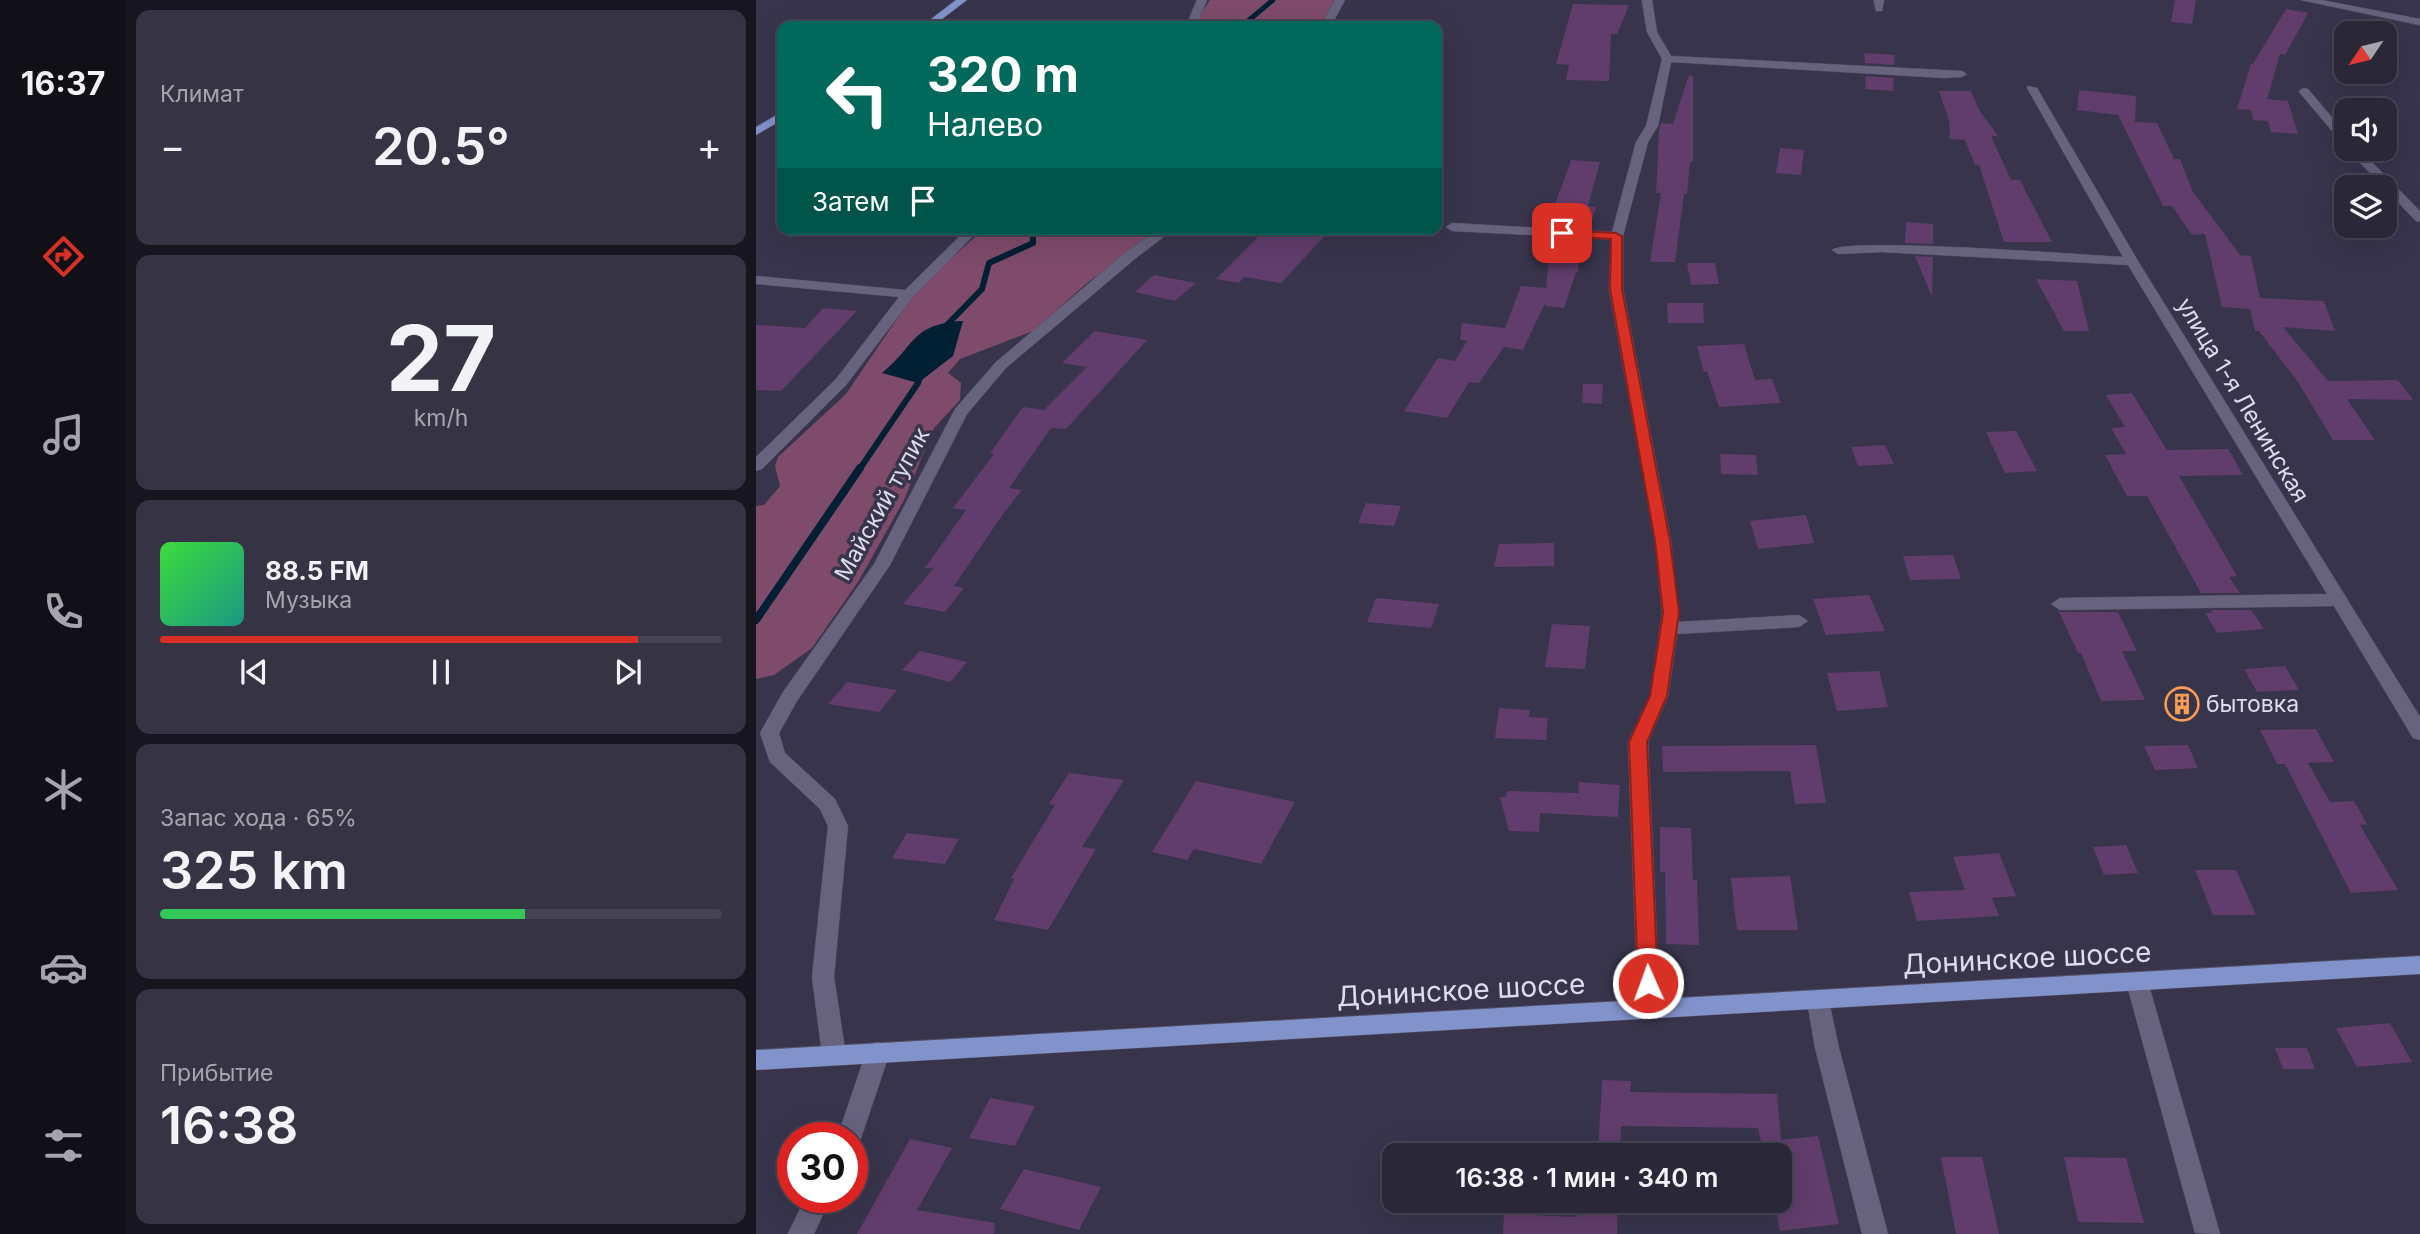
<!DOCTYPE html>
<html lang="ru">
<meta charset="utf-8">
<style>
:root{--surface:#2a2739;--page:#363344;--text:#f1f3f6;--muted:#a5a5ae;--line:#464453;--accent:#d93025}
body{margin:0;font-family:Inter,sans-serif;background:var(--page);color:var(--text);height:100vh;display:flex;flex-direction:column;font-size:26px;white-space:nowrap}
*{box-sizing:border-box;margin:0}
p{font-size:23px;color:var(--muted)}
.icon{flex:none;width:38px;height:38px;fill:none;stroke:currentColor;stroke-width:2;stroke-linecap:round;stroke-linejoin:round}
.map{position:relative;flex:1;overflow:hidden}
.panel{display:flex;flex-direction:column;gap:10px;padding:10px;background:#17151f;width:630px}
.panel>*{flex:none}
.hud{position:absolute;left:21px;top:21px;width:665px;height:214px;border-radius:14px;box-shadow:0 7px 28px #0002,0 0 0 2px var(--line);background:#00695c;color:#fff;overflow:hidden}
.needle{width:46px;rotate:235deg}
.fabs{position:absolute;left:1578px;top:21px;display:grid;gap:14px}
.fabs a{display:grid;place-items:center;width:63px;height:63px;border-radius:14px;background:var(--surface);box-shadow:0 7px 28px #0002,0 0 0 2px var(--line);font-size:35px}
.speed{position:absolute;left:21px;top:1122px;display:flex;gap:14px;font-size:35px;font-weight:700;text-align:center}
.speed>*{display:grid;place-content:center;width:91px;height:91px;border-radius:50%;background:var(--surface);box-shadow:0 7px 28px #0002,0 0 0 2px var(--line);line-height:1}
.speed .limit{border:10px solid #d22;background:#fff;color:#111}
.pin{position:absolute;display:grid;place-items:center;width:60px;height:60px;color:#fff;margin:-30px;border-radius:14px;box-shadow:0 4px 10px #0006}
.me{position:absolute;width:77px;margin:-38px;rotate:358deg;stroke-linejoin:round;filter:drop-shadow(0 0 5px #0008)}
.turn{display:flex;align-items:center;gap:24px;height:147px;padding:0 35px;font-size:32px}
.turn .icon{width:91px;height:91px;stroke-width:2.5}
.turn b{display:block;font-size:49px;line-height:60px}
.then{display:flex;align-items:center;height:66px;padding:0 35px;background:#0003;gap:14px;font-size:26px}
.big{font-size:52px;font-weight:600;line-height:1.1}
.panel .widget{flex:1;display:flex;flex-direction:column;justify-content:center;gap:10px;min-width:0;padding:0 24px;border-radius:14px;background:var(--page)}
.panel .dial{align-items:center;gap:0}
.dial b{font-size:91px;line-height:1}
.song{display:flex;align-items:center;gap:21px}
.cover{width:84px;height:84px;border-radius:10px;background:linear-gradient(135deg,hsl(120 70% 55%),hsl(170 70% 35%))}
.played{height:7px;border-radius:4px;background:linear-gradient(90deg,var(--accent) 85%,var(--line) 85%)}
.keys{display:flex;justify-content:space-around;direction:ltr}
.heat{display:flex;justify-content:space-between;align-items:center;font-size:38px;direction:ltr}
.charge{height:10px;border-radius:5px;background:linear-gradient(90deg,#34c759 65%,var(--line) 0)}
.trip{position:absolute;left:626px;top:1143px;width:410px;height:70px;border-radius:14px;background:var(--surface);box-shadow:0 7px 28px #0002,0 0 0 2px var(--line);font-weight:600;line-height:70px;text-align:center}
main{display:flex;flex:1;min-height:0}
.dock{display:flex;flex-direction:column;width:126px;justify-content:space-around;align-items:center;background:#111017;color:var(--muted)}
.dock .icon{width:49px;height:49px}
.dock .selected{color:var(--accent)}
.dock b{font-size:32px;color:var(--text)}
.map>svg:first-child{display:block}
</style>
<main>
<nav class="dock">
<b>16:37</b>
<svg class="icon selected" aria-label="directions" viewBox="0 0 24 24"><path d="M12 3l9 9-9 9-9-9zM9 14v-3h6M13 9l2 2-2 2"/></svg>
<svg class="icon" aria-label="music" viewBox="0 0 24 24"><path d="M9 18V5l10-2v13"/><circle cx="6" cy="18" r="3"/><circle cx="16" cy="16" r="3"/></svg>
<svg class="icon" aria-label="phone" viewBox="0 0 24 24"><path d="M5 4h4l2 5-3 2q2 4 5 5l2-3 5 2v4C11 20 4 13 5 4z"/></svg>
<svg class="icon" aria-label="climate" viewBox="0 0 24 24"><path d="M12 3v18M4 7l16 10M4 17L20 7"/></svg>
<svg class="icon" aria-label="car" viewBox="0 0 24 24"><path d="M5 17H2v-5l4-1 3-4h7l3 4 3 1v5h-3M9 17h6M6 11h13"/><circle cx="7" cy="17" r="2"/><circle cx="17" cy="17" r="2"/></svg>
<svg class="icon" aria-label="filters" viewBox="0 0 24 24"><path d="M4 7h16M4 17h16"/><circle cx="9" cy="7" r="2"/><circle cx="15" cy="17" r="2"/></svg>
</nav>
<section class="panel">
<div class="widget"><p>Климат</p>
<div class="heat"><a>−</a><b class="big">20.5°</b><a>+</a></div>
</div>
<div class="widget dial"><b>27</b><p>km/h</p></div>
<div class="widget">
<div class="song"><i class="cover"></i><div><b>88.5 FM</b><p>Музыка</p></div></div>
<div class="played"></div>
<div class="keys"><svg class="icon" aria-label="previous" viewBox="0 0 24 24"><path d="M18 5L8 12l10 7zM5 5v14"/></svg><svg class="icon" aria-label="pause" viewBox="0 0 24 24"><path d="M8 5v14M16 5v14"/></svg><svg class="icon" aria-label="next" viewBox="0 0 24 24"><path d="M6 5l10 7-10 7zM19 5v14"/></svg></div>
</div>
<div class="widget"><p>Запас хода · 65%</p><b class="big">325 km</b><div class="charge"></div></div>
<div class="widget"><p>Прибытие</p><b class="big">16:38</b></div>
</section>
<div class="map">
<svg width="1664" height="1234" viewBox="0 0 1664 1234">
<rect width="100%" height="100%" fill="#38344c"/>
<g fill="#7e4b6b" fill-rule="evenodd">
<path d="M454,0h127l-14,26h-131z"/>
<path d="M228,229h177l-74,54 -54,48 -73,28 -12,14 13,10 -1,17 -26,28 -30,72 -46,82 -46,66 -38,27 -18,4v-173l8,-1 16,-19 -5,-20 3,-9 68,-63 72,-106zM206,321l-79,51c34,-27 26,-47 79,-51z"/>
</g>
<path fill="#022034" d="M207,321l-10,35 -35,27 -36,-10c34,-27 29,-49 81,-52z"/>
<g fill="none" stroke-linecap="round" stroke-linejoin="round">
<path stroke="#022034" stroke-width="5" d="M486,26l31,-26"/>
<g stroke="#022034" stroke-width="6">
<path d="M188,328l38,-39 7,-26 44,-20v-14"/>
<path d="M103,470l59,-87 3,-9"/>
</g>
<path stroke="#022034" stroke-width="8" d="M0,620l104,-152"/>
</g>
<g fill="#603d6c">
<path d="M1419,0h21l-4,24 -21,-2z"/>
<path d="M817,4l56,1 -12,29h-6l-2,47 -43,-1 3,-15 -13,-1z"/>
<path d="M1530,9l22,4 -23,42 -5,-1 -13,45 21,2 10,33 -27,-2 -3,-11 -15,-1 -2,-10 -14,-1 14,-45h2z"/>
<path d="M1108,53l31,2 -1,10 -29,-2z"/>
<path d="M933,75l4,1v86h-3l-3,32h-3l-9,68h-25l11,-69h-5l3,-64 2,-6 12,1z"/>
<path d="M1110,76l28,2 -1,13 -28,-2z"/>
<path d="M1323,90l57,6 -1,26 22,1 17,36h6l13,33 47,63 11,1 9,42 64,3 11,30 -52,-4 45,54 70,-1 15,20 -66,-1 28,41h-42l-35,-58 -39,-51h-4l-5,-22 -28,-2 -17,-73 -13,1 -20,-29h-9l-45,-91 -41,-5z"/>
<path d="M1183,91h32l8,19 19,26h-7l20,44h9l32,62h-48l-25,-77h-4l-10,-25 -15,-1 -1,-19z"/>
<path d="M1024,148l24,2 -3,25 -25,-2z"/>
<path d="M815,160l29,2 -12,44 8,1 -6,19h-38l1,-16z"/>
<path d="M1150,222l27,2v20l-28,-1z"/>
<path d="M510,229h65l-50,54 -37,-6 -5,6 -23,-4z"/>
<path d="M795,239l29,1 -2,32h-2l-12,36 -19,-2v-3l-22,47 -19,-3 -25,36 -10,-1 -22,36 -43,-7 34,-53 17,3 12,-20 -7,-1 2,-17 43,5 16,-42 25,2z"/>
<path d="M1159,256l18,1 -1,40z"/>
<path d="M931,263h28l4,21 -28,1z"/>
<path d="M398,275l42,8 -21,18 -40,-9z"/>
<path d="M1280,279l41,2 12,50h-25z"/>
<path d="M911,303h36l1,20h-36z"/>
<path d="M67,308l34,3 -76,80 -25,-1v-65l49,3z"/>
<path d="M339,331l52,9 -81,89 -15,-1 -42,60 13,2 -19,24 -49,72 10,2 -19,24 -42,-8 31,-36h-9l41,-58 -13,-2 41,-54 -4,-1 33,-46 21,3 43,-43 -25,-4z"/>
<path d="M988,344l11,36 17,-1 9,24 -62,4 -12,-36 -3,1 -7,-26z"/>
<path d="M827,384h20l-1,20 -20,-1z"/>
<path d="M1376,393l35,57 61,-1 15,26 -64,1 58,100 -8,1 11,16h-39l-54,-97h-20l-22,-41 21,-1 -15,-26 14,-1 -19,-32z"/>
<path d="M1260,431l21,40 -32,2 -19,-41z"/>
<path d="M1129,445l9,19 -36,2 -7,-19z"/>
<path d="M964,454l36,1 2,20 -37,-1z"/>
<path d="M610,503l35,3 -7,20 -36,-3z"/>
<path d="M1050,515l8,28 -56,6 -8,-28z"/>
<path d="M798,543v23l-60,1 5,-23z"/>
<path d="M1197,555l8,24 -51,1 -7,-24z"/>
<path d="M1113,595l16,36 -59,4 -13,-36z"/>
<path d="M620,598l63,6 -8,24 -64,-6z"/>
<path d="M1455,610h40l13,19 -47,4 -12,-20h7z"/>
<path d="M1303,612h59l19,39h-15l23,49 -44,1 -20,-48h-3z"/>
<path d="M796,624l38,2 -5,43 -40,-2z"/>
<path d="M164,651l47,11 -17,20 -48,-12z"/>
<path d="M1529,666l14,24 -42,2 -13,-23z"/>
<path d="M1123,671l9,36 -51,4 -10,-38z"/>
<path d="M91,682l50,8 -18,22 -51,-8z"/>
<path d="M743,708l31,2 -1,7 19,1 -2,22 -51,-2z"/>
<path d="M1560,729l18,33 -26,1 22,39 24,-1 13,23 -7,1 38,65 -47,3 -66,-129h-8l-17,-34z"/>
<path d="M1060,745l10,58 -31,1 -5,-33 -127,1 -1,-26z"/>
<path d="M1432,745l10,23 -43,2 -11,-24z"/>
<path d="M313,773l55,7 -42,67 14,2 -48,81 -54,-10 20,-41 -3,-1 44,-73 -6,-1z"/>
<path d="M440,781l99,21 -34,62 -67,-15 -7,11 -35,-8z"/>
<path d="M823,782l41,3 -2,32 -78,-4 -1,19 -30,-1 -9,-34h6l1,-6 71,2z"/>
<path d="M904,827l31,1 2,52h4l2,65 -33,-1 -1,-72h-5z"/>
<path d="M151,833l52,6 -14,25 -53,-6z"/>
<path d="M1370,845l12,28 -34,2 -11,-28z"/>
<path d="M1243,853l17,43 -24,2 7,18 -82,5 -8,-29 56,-2 -12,-33z"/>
<path d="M1439,870h41l20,45h-43z"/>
<path d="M1034,876l8,54h-61l-6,-52z"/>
<path d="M1634,1023l22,39 -55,5 -21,-39z"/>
<path d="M1519,1048h32l8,21h-32z"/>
<path d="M846,1080l29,1 -1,11 147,2 4,46 37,-4 21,88 -59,7 -6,-31h6v-45h-16l-6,-27 -137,-2 -1,29h-22z"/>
<path d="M234,1098l45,8 -20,40 -46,-8z"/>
<path d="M154,1139l42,9 -35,62 78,13 -1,11h-137z"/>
<path d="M1185,1157h41l17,77h-43z"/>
<path d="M1308,1157l62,1 18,65 -66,-1z"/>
<path d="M268,1169l77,18 -22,43 -79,-21z"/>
<path d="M822,1200h40l-1,34h-114l1,-20 73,3z"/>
</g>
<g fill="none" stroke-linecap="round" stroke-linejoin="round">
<defs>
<g id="minor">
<path d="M441,0h10l-11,26h-10z"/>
<path d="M579,0h10l-14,26h-10z"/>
<path d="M886,0h10l5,32 14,24 291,15 5,3 -5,3 -18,1 -273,-16 -13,64 -10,16 -25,94v53l48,252 8,81 120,-7 9,6 -9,6 -122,7 -9,62 -20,46 12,267 -3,7 -8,3 -8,-3 -3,-7 -10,-267 22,-46 12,-83 -7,-72 -46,-252 2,-50 -159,-8 -6,-4 6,-4 160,9 24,-90 10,-16 16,-67 -15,-27z"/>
<path d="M1118,0h10l-2,11h-6z"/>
<path d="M1545,0h20l99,19v6z"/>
<path d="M1272,86l9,2 101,173 282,456v23l-7,-2 -79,-132 -274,4 -9,-6 9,-6 267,-4 -199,-329 -247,-13 -43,2 -6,-4c16,-13 253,5 291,7l-96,-169z"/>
<path d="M1548,88l4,1 39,46v10l-4,-1 -43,-51 -1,-2z"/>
<path d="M1591,149h12l61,62v11l-4,-1z"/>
<path d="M211,229h13l-67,68 -67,88 -84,84 -6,2v-14l80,-78 63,-82 -143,-13v-8l149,14z"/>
<path d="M403,229h15l-38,29 -130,110 -39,46 -77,151 -93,136 -18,32 6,20 50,46 13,27 -14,151 12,78 -4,7 -8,3 -8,-3 -4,-7 -10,-78 16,-151 -8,-17 -50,-47 -10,-29 23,-41 91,-128 81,-155 41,-47 130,-110z"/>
<path d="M1381,973l8,2 3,7 72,252 -25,-1 -69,-251 3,-7z"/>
<path d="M1062,991l8,3 3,7 10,47 49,186h-26l-47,-186 -8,-47 3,-7z"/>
<path d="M122,1042l8,3 4,7 -29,86 -3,8 -6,2v-10h-15l29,-86 4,-7z"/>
<path d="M50,1197h25l-17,37h-26z"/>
</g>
<g id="major">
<path d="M200,0h11l-34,26h-11z"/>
<path d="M26,112v8l-26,15v-8z"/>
<path d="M1664,956v18l-1664,96v-20z"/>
</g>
</defs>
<use href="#minor" stroke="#555165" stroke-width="1"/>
<use href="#major" stroke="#555165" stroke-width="1"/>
<use href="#minor" fill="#67637e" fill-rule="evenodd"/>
<use href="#major" fill="#8292cb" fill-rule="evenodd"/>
</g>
<path fill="#d93025" stroke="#8d1f18" stroke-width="2" d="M806,230l54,3 6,3v53l48,252 9,72 -12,83 -20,46 11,241 -3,6 -7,2 -7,-2 -3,-6 -9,-241 21,-46 13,-83 -8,-72 -45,-252 1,-50 -53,-3 -2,-3z"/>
<defs>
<symbol id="building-ring" viewBox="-11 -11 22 22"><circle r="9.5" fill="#38344c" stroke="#fc9d52" stroke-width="1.5"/><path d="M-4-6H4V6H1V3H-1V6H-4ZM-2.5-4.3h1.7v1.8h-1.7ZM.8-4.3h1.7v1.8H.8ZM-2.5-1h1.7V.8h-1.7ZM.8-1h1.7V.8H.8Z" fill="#fc9d52"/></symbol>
</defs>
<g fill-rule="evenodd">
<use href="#building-ring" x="1407" y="685" width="38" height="38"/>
</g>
<g text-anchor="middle" stroke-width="7" stroke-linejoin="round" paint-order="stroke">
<g font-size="23" fill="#dedceb" stroke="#38344c">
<text transform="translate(1487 400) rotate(59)" y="8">улица 1-я Ленинская</text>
<text transform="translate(126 504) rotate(-61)" y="8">Майский тупик</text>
</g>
<g font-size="23" fill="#dedceb" stroke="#38344c" text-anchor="start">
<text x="1450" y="712">бытовка</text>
</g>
<g font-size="28" fill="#dedceb" stroke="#38344c">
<text transform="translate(1271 958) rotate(-3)" y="10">Донинское шоссе</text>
<text transform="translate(705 990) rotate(-3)" y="10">Донинское шоссе</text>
</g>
</g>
</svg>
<div class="fabs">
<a><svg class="needle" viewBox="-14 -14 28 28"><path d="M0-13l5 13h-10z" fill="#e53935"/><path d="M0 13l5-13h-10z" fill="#a5a5ae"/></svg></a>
<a><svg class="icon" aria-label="sound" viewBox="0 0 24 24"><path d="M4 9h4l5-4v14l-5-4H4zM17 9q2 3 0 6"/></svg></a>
<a><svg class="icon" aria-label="layers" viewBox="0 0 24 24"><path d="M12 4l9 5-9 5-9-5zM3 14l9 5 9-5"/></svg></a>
</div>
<div class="speed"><div class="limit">30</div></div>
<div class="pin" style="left:806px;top:233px;background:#d93025"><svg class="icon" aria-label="arrive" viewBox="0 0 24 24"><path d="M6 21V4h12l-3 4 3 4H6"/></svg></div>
<svg class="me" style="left:892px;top:983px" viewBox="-20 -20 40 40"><circle r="17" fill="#d93025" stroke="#fff" stroke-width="3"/><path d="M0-11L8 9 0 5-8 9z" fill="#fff"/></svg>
<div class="trip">16:38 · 1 мин · 340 m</div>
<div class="hud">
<div class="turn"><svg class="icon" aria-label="left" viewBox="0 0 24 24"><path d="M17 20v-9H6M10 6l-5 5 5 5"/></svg><div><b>320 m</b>Налево</div></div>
<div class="then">Затем<svg class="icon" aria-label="arrive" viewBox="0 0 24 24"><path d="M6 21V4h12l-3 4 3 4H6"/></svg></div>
</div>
</div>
</main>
